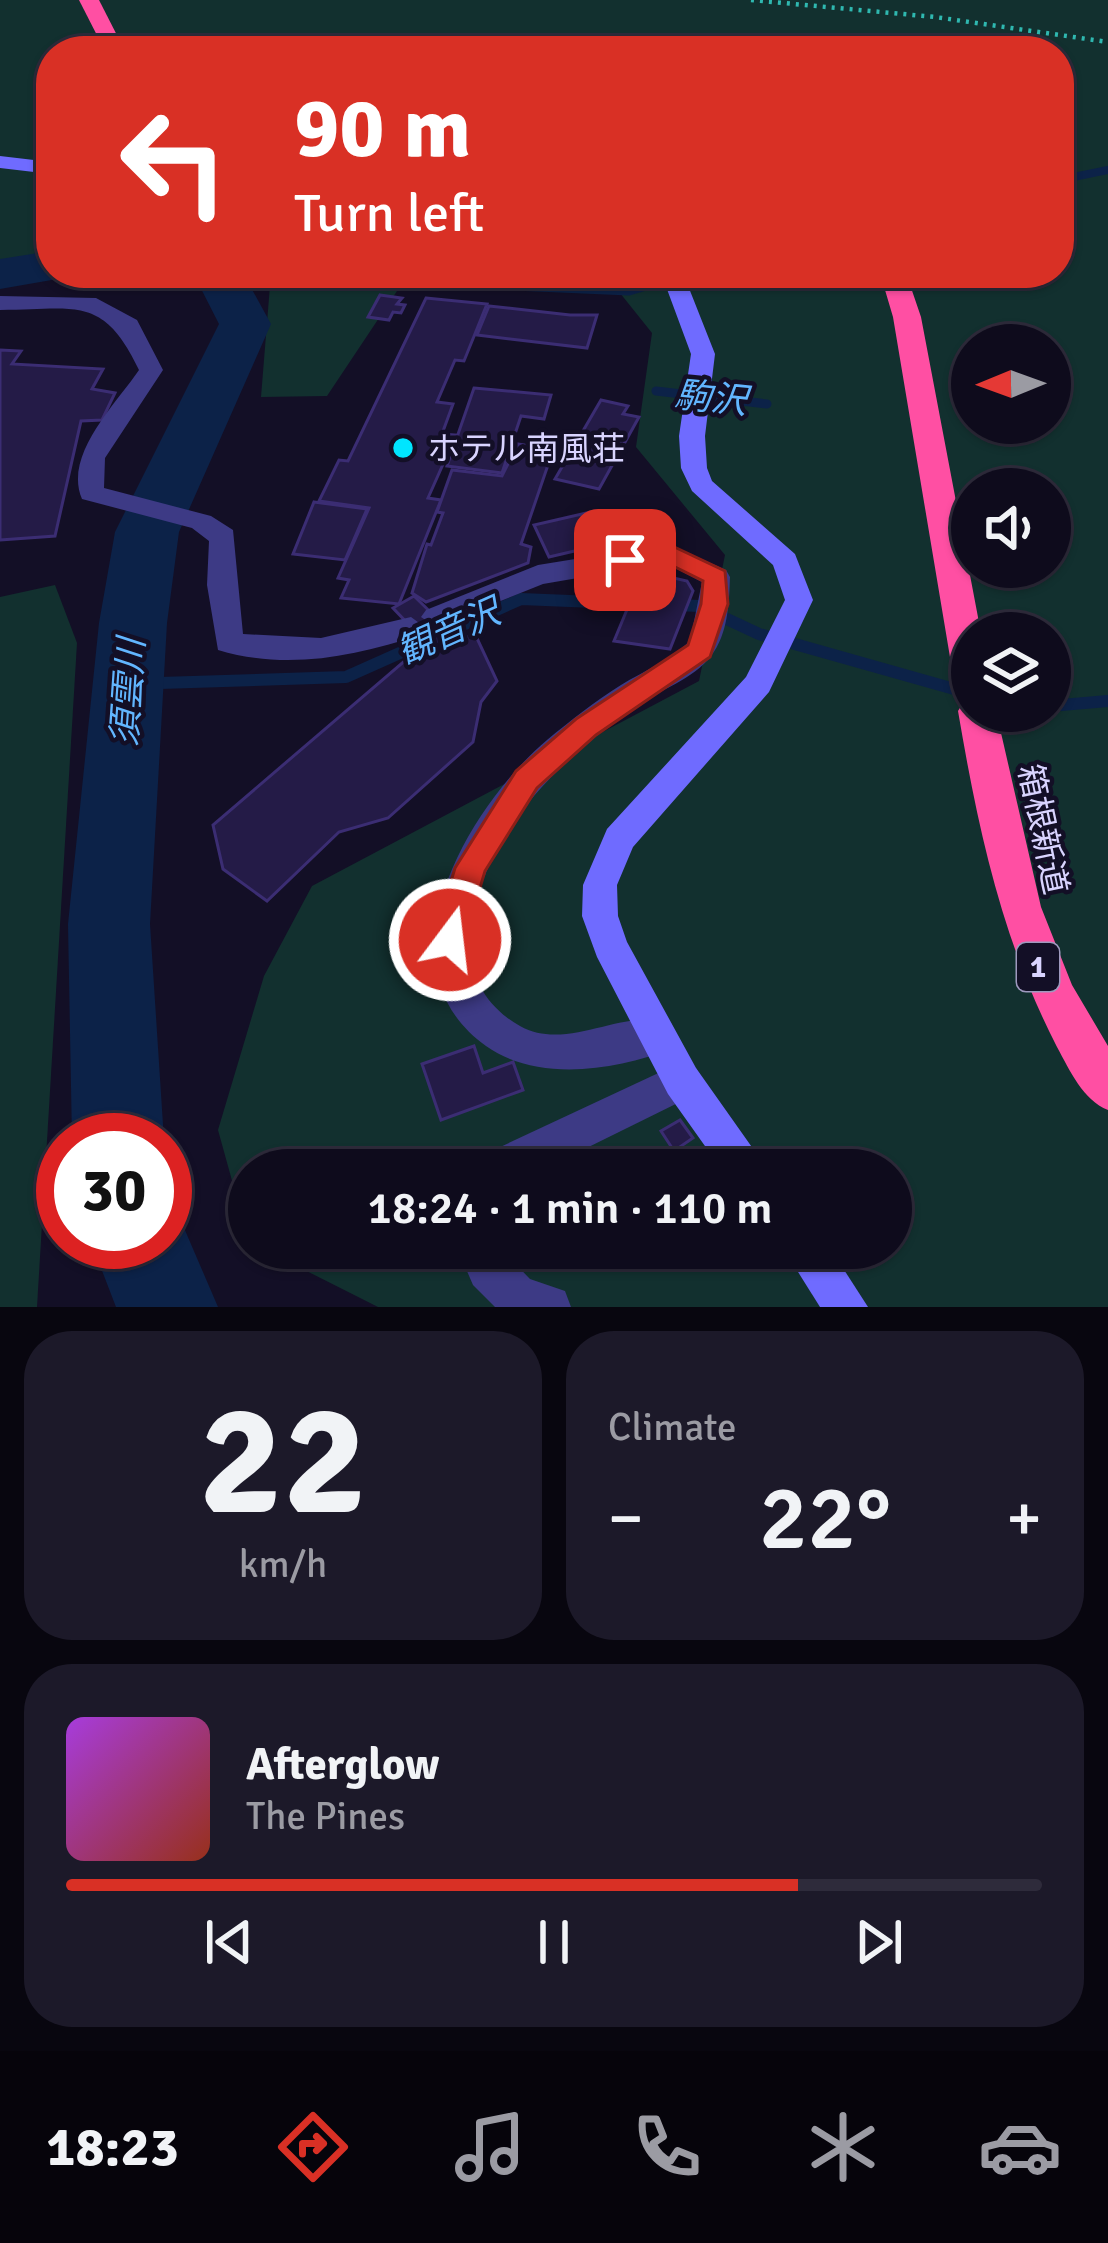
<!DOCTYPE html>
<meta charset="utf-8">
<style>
:root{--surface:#0e0b1c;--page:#1c1929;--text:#f1f3f6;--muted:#9b9ba3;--line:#2e2b3b;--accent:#d93025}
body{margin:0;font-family:Signika,"Noto Sans JP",sans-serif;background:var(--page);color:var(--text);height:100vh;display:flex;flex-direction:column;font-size:45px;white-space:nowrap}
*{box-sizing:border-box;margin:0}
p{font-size:39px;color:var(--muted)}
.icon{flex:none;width:66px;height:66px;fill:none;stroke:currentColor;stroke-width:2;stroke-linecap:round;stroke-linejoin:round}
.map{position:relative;height:1307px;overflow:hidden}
.details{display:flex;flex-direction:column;gap:24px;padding:24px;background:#08060f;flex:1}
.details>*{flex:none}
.top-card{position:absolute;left:36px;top:36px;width:1038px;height:252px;border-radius:48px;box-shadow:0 3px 9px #0004,0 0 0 3px var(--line);background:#d93025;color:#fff;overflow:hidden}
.needle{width:78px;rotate:269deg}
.tools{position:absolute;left:951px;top:324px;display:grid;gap:24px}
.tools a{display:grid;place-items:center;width:120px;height:120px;border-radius:50%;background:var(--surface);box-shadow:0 3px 9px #0004,0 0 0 3px var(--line);font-size:60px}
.speed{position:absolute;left:36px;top:1113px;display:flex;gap:24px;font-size:60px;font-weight:700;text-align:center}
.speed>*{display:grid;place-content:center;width:156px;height:156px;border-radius:50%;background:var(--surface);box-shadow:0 3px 9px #0004,0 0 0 3px var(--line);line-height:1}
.speed .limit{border:18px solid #d22;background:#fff;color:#111}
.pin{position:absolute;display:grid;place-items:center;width:102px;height:102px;color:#fff;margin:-51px;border-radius:24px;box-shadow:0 6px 18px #0006}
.me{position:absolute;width:132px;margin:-66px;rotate:15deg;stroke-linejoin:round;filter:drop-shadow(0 0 9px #0008)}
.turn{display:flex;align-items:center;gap:42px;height:252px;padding:0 60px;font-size:54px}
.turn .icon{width:156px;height:156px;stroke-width:2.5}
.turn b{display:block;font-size:84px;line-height:102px}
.big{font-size:90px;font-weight:600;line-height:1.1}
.details .card{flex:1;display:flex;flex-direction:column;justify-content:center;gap:18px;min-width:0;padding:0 42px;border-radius:48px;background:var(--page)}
.details .dial{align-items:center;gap:0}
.dial b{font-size:156px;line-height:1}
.song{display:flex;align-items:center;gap:36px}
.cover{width:144px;height:144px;border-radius:18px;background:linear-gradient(135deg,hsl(280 70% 55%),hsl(10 70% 35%))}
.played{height:12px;border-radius:6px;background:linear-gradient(90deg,var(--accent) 75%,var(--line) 75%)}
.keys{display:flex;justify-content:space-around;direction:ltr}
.heat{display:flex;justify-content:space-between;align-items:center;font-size:66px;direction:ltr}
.details .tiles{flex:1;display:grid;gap:24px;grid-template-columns:1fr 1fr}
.card:last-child{grid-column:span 2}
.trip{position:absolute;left:228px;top:1149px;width:684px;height:120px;border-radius:60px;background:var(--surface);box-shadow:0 3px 9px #0004,0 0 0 3px var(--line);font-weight:600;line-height:120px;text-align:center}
.menu{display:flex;height:192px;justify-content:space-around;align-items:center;background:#06040b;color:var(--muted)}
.menu .icon{width:84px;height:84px}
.menu .active{color:var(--accent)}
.menu b{font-size:54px;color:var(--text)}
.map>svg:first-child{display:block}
</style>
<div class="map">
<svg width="1108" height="1307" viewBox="0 0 1108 1307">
<rect width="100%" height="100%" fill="#130f26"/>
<g fill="#12302f" fill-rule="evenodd">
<path d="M0,0h1108v1307h-730l-117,-59h630v-78h-642v72l-31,-112 46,-154 48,-90 387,-205 26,-126 -89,-108 16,-114 -48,-60h455v-222h-1008v205l-51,7zM972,345h78v78h-78zM972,489h78v78h-78zM972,633h78v78h-78z"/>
<path d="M271,273h138l-82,123 -66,1z"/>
<path d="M55,585l22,58 -40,664h-37v-710z"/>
</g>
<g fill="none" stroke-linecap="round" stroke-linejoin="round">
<path stroke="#0c2248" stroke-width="8" d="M1059,180l49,-10"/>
<g stroke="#0c2248" stroke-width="9">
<path d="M219,273l410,18 61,-18"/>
<path d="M656,391l111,13"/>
</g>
<g stroke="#0c2248" stroke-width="12">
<path d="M676,605l23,1 60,28 213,60"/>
<path d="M128,684l218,-7 175,-78 122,5"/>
<path d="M1050,706l58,-5"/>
</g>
<g fill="#0c2248" fill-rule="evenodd">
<path d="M51,251v22h20l-2,4 -69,12v-30z"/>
<path d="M193,273h50l28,51 -92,208 -12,91 -17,301 14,216h-92l-4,-216 31,-301 16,-91 104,-208z"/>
<path d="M165,1203l10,4 43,100h-102l-25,-65h74z"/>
</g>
</g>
<g fill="#241b47" stroke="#3b2d73" stroke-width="3">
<path d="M477,273h95l-5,14 -92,-9z"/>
<path d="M380,295l22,3 -5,6 8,1 -4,8 -8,-1 -4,8 -21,-3z"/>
<path d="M426,298l61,6 -23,57 -9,-1 -18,42 16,2 -11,30 14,1 -28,63 13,2 -42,104 -58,-6 8,-18 -11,-2 31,-70 -50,-7 20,-41 9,1z"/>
<path d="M489,306l81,9h27l-10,33 -110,-13z"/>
<path d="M0,350l21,1 -9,13 91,5 -11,20 23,4 -13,27 -21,1 -26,115 -55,4z"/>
<path d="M474,388l77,7 -7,24 -23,-3 -19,57 -55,-7z"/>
<path d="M601,400l27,6 -5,8 16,3 -40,72 -44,-10z"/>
<path d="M518,444l49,8 -5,11 -13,-1 -28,82 10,3 -3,16 -102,39 -14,-9 15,-49 4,1 12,-32 -6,-1 15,-42 50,6z"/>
<path d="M314,502l53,7 -22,51 -52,-6z"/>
<path d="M595,511h15l16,28 -77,18 -15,-32z"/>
<path d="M643,571l44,10 6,10 -23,58 -56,-8z"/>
<path d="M414,596l42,41 -24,12 -39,-41z"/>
<path d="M475,634l22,47 -16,21 -8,40 -85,76 -49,14 -72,69 -44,-32 -10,-44 195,-167z"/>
<path d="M474,1046l9,27 30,-11 10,28 -82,30 -19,-56z"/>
<path d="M680,1120l13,18 -19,13 -13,-20z"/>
</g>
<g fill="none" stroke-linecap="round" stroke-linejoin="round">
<path stroke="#2fb8b0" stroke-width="4.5" stroke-dasharray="3 6" stroke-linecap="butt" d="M751,0l184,17 173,25"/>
<g fill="#3d3a85" fill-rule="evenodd">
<path d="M0,296l96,2 41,22 26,50 -58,88 -1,30 107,28 22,14 10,104 78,4 90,-21 15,11 -5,7c-67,21 -133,36 -203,15l-11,-65 2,-44 -17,-13 -110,-29c-19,-44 34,-95 57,-129 -36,-76 -64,-60 -139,-60z"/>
<path d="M668,544l58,26 4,7c-1,27 -2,57 -19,79 -17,23 -52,34 -75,50 -78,56 -157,129 -165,230 -4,38 15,71 49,90 48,27 105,-20 151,-3l6,13 -6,13c-55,21 -133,34 -185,-3 -112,-80 -18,-239 61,-306 23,-19 48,-39 74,-55 23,-14 49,-25 69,-44l12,-59 -37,-19 -122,21 -107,43 -15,-10 5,-7 112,-45z"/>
<path d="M682,1062l14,6 6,13 -6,13 -154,76h-65l6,-15z"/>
<path d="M457,1248h43l30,31 35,12 6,16h-76l-22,-22z"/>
</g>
<g fill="#6f6bff" fill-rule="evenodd">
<path d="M0,156l51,6v12l-51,-6z"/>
<path d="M661,273h22l32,81 -10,82 2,32 5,13 83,73 18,46 -44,92 -136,155 -16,38 1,31 9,26 69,126 72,102h-46l-54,-76 -71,-137 -15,-41 1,-31 24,-56 139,-152 39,-77 -12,-35 -81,-74 -11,-23 -2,-32 12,-82z"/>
<path d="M783,1248h47l38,59h-48z"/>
</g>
<g fill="#ff4fa3" fill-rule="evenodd">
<path d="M79,0h20l26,51h-20z"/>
<path d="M880,273h26l15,44 60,316h-9v62l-13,-4 -5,-10 -61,-364z"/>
<path d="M972,698v13h24l45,196 31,78 36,61v64c-25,-10 -38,-39 -51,-63 -55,-107 -79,-218 -99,-336l6,-10z"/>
</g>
</g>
<path fill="#d93025" stroke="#8d1f18" stroke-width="3" d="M668,544l57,27 3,33 -18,53 -114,78 -59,53 -52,83 -24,80 -11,4 -12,-4 -5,-11 22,-72 61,-97 60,-52 112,-74 13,-41 2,-23 -38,-19 -40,6 -13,-8 13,-9z"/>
<circle fill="#00e5ff" stroke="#130f26" stroke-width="4.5" cx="403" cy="448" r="12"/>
<g text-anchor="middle" stroke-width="9" stroke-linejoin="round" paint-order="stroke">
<rect fill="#130f26" stroke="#9e99be" stroke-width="3" x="1017" y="943" width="42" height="48" rx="9"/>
<g font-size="30" font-weight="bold" fill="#d9d4ff">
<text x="1038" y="977">1</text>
</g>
<g font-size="33" fill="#d9d4ff" stroke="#130f26" text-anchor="start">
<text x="427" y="460">ホテル南風荘</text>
</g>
<g font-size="33" fill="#d9d4ff" stroke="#130f26">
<text transform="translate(1044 829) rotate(78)" y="12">箱根新道</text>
</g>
<g font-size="36" font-style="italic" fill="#62b6ff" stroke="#130f26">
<text transform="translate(711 397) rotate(6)" y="13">駒沢</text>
<text transform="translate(448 631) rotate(-24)" y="13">観音沢</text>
<text transform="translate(127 692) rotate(-86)" y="13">須雲川</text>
</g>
</g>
</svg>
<div class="tools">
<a><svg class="needle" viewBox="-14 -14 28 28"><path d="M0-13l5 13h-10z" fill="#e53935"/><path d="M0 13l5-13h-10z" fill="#9b9ba3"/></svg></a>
<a><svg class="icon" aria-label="sound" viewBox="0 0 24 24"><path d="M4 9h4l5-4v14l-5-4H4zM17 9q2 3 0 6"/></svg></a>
<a><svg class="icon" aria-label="layers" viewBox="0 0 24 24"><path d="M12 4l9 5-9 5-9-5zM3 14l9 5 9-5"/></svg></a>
</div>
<div class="speed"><div class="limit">30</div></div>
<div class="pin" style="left:625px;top:560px;background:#d93025"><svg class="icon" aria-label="arrive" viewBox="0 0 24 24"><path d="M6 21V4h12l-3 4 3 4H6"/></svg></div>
<svg class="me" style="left:450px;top:940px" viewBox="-20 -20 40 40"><circle r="17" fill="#d93025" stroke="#fff" stroke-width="3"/><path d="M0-11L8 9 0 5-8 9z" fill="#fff"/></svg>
<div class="trip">18:24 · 1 min · 110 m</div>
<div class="top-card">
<div class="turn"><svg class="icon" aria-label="left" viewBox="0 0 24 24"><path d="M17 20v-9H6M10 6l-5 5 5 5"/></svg><div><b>90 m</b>Turn left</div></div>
</div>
</div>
<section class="details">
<div class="tiles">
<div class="card dial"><b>22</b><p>km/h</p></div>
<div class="card"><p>Climate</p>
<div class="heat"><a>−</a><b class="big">22°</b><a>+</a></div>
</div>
<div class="card">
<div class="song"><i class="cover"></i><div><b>Afterglow</b><p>The Pines</p></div></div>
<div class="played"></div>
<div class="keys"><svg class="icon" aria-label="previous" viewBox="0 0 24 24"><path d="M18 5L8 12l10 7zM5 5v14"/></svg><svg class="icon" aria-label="pause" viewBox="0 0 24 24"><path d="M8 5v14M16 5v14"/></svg><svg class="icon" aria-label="next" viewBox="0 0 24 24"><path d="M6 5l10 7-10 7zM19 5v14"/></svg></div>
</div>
</div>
</section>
<nav class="menu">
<b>18:23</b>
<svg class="icon active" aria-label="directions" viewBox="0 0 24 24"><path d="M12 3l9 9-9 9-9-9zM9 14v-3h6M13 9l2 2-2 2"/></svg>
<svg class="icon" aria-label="music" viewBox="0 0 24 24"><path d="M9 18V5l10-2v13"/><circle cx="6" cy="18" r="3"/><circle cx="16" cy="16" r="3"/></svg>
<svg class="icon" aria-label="phone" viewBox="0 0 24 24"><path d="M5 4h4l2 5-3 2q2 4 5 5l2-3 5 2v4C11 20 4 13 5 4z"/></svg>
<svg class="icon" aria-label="climate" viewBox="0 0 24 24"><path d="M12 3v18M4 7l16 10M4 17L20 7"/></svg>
<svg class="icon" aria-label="car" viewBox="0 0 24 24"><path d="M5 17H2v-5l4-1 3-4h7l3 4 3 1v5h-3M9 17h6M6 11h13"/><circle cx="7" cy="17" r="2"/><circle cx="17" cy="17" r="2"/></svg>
</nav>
